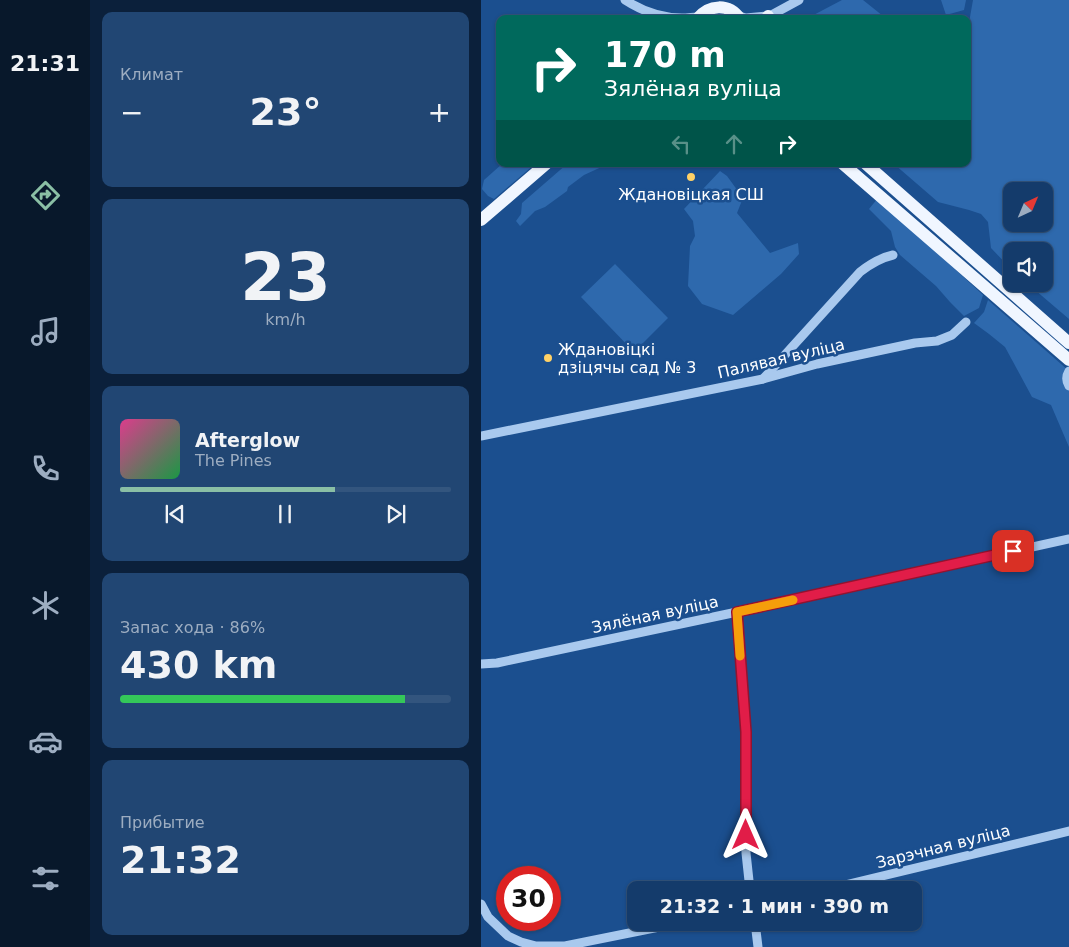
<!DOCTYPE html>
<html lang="ru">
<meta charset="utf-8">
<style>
:root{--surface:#143b6b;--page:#214673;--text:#f1f3f6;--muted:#9dadc1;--line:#33557e;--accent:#8abfa5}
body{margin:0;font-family:"DejaVu Sans",sans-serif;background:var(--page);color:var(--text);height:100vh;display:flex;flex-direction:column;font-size:19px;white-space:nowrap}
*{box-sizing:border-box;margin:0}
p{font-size:16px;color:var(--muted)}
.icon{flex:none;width:28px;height:28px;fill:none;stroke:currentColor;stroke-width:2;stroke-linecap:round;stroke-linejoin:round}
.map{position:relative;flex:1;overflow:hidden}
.panel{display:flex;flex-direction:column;gap:12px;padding:12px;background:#0b203b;width:391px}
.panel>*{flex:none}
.banner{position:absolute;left:15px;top:15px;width:475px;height:152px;border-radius:10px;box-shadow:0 1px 4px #0004,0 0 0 1px var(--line);background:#00695c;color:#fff;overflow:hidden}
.needle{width:32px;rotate:44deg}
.tools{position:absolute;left:522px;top:182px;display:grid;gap:10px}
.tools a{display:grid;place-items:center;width:50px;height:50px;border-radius:10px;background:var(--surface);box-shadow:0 1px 4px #0004,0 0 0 1px var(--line);font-size:25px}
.speed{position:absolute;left:15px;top:866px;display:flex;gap:10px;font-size:25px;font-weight:700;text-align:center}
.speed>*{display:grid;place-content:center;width:65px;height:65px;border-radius:50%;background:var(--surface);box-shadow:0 1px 4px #0004,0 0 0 1px var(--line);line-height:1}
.speed .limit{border:8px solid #d22;background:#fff;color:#111}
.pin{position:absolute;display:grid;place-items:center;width:42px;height:42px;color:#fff;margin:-21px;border-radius:10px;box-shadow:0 2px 8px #0006}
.me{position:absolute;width:55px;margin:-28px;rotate:0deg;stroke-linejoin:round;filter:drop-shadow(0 0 4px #0008)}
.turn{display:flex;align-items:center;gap:18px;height:105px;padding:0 25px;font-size:22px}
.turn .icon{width:65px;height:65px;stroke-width:2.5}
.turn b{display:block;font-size:35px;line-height:42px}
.lanes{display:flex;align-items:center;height:48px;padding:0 25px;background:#0003;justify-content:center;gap:25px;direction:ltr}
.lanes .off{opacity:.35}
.big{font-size:38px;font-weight:700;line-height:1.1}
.panel .widget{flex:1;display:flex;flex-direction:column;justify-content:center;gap:8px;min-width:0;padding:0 18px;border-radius:10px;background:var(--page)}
.panel .dial{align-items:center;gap:0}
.dial b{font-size:65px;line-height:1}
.song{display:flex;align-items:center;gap:15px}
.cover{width:60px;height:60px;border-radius:8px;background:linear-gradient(135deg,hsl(330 70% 55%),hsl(140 70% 35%))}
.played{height:5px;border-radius:2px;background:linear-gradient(90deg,var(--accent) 65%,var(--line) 65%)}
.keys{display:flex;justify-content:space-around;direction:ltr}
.heat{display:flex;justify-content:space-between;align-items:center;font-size:28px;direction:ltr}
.charge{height:8px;border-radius:4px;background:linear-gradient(90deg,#34c759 86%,var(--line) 0)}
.trip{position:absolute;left:146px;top:881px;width:295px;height:50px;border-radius:10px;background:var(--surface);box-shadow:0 1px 4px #0004,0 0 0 1px var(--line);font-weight:700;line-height:50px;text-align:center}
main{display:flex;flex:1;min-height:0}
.dock{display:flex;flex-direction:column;width:90px;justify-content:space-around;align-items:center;background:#08182b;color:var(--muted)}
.dock .icon{width:35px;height:35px}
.dock .current{color:var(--accent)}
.dock b{font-size:22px;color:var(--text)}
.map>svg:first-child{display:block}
</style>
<main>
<nav class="dock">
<b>21:31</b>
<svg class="icon current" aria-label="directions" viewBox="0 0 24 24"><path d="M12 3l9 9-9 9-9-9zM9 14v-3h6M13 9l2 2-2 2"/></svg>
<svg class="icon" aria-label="music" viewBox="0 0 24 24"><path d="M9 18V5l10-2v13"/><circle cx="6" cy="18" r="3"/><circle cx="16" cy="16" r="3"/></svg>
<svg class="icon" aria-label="phone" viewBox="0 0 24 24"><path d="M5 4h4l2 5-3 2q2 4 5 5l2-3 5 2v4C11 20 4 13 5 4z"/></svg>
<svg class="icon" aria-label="climate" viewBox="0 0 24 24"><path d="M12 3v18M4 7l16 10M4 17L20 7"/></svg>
<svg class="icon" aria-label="car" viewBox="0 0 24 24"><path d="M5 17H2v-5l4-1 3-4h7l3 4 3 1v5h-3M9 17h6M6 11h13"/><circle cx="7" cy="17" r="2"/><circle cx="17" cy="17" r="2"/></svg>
<svg class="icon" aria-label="filters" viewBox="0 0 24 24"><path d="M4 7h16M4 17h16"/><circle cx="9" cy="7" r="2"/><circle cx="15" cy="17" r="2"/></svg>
</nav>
<section class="panel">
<div class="widget"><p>Климат</p>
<div class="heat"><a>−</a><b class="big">23°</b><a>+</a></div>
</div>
<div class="widget dial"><b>23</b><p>km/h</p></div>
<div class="widget">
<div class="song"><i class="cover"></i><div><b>Afterglow</b><p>The Pines</p></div></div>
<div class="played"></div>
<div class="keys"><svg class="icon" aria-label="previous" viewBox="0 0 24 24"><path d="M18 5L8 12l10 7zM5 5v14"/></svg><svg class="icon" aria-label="pause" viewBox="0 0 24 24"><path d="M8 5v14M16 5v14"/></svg><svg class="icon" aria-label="next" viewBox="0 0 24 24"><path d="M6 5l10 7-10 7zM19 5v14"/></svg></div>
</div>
<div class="widget"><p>Запас хода · 86%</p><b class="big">430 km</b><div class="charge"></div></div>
<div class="widget"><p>Прибытие</p><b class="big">21:32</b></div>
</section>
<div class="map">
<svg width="588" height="947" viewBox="0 0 588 947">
<rect width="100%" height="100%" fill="#1b4f8f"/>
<g fill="#2e69ad" fill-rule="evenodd">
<path d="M361,0h21l20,16 -1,3h-76z"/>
<path d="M460,0h25l-2,10 -18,5z"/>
<path d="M492,0h96v319l-41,-35h17v-33h-33v19l-21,-22 -3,-26 -7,-8 -12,-4 -31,-8 -44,-38h73v-130zM531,191h33v33h-33z"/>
<path d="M21,164h33l-41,35 -6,-3 -6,-7 2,-9z"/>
<path d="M86,164h41l-24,11 -16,12 -1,4 -22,16 -10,4 -15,15 -4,-5 5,-7 1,-11z"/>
<path d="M239,171l7,5 16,22 -6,15 33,40 28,-10 1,11 -18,20 -48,41 -31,-11 -14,-18 2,-40 5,-10 -2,-15 -9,-12z"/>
<path d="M397,198l105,97 -4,13 -15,8 -14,-14 -14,-16 -36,-31 -5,-8 -4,-16 -22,-22z"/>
<path d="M134,264l53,54 -34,34 -53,-55z"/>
<path d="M507,300l81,71v76l-18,-42 -19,-8 -27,-50 -16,-13 -15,-11 10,-11z"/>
</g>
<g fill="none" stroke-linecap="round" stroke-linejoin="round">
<g stroke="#a9c9ee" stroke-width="9">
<path d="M144,0c17,11 36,18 57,18 6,0 11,-1 16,-1"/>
<path d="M258,16l7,2 22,-2"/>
<path d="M283,19l35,-19"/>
<path d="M588,371c-3,5 -3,10 0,15"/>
<path d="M282,379l97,-107c10,-8 20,-14 33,-17"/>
<path d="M0,436l282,-57 54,-15 98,-21 22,-2 15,-6 14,-13"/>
<path d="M256,612l9,120v121l4,37"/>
<path d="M0,664l16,-1 240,-51 332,-73"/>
<path d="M343,890l245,-59"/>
<path d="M0,904l7,13 20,19 13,6 15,4h29l119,-24"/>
<path d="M274,922l3,25"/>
</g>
<g stroke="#f0f6ff" stroke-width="12">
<path d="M216,19c12,-15 32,-16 43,0"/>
<path d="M286,19l1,-3"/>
<path d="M362,164l226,196"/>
<path d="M385,164l203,179"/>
<path d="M0,220l65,-56"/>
</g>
</g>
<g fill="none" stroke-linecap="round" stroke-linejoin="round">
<defs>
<path id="route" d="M265,835v-103l-9,-120 276,-61"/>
</defs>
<use href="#route" stroke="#92132f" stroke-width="12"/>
<use href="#route" stroke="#e11d48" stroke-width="9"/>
<path stroke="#f59e0b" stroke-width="9" d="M259,656l-3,-44 56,-12"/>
</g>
<g fill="#ffd166" stroke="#1b4f8f" stroke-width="2">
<circle cx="210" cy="177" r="5"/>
<circle cx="67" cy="358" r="5"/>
</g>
<g text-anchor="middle" stroke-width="5" stroke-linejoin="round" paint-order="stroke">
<g font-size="16" fill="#fff" stroke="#1b4f8f">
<text x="210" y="200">Ждановіцкая СШ</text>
<text x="77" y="355" text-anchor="start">Ждановіцкі<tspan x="77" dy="18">дзіцячы сад № 3</tspan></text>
</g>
<g font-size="16" fill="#fff" stroke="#1b4f8f">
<text transform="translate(300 358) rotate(-13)" y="6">Палявая вуліца</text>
<text transform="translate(174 614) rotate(-12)" y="6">Зялёная вуліца</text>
<text transform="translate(462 846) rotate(-14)" y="6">Зарэчная вуліца</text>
</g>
</g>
</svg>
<div class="tools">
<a><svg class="needle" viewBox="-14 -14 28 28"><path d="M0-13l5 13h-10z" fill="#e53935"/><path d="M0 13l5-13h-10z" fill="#9dadc1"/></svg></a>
<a><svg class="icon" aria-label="sound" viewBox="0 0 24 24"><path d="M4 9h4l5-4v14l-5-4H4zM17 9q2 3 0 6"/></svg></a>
</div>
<div class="speed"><div class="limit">30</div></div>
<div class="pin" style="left:532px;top:551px;background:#d93025"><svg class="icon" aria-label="arrive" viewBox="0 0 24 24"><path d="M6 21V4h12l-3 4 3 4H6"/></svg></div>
<svg class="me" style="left:265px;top:835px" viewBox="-20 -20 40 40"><path d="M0-17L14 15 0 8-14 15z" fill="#e11d48" stroke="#fff" stroke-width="4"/></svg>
<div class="trip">21:32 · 1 мин · 390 m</div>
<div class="banner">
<div class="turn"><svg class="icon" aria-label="right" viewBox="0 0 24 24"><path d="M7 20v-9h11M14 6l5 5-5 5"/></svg><div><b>170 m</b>Зялёная вуліца</div></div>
<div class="lanes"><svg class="icon off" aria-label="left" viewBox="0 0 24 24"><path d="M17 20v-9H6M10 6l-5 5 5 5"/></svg><svg class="icon off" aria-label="ahead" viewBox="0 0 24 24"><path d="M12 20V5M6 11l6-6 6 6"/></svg><svg class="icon" aria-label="right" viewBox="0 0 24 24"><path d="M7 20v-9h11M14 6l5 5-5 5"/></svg></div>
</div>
</div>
</main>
